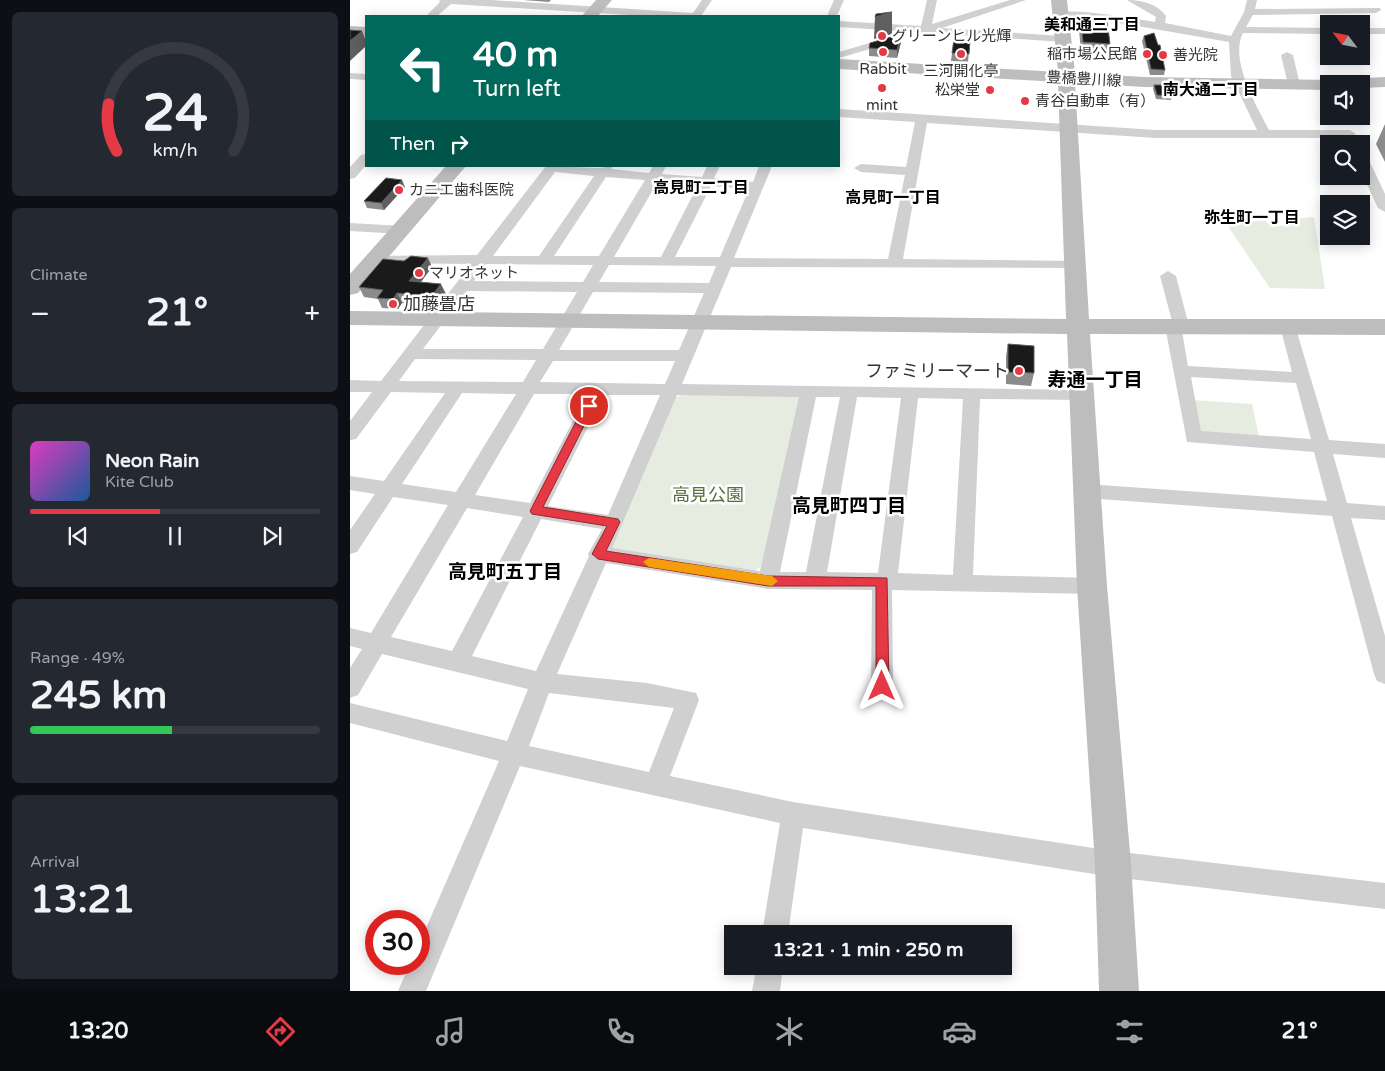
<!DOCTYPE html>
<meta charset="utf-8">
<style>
:root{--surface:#171b24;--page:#242831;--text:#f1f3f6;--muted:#9ea1a6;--line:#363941;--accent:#e63946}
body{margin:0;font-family:"Varela Round","Noto Sans JP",sans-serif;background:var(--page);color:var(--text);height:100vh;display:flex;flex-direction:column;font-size:19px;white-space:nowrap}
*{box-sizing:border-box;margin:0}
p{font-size:16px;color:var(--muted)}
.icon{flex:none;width:28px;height:28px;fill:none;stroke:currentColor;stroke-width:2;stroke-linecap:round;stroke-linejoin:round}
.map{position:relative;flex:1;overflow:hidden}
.details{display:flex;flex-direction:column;gap:12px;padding:12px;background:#0d0f14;width:350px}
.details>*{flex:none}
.hud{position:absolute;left:15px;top:15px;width:475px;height:152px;border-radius:0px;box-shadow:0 2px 12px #0003;background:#00695c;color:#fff;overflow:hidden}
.needle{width:32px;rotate:302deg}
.fabs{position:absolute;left:970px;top:15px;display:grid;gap:10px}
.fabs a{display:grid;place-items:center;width:50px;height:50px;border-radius:0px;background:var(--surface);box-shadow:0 2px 12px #0003;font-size:25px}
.speed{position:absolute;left:15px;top:910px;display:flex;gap:10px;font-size:25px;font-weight:700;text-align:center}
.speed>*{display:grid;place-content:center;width:65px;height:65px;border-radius:50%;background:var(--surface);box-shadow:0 2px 12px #0003;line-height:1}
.speed .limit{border:8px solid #d22;background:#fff;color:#111}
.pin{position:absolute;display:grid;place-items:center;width:42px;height:42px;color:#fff;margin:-21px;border:2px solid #fff;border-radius:50%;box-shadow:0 1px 5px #0007}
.me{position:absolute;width:55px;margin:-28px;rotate:0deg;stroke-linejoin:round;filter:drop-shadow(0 0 4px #0008)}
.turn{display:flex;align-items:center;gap:18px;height:105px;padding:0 25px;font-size:22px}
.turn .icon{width:65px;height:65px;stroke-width:2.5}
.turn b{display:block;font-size:35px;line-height:42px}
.then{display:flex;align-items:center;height:48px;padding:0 25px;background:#0003;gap:10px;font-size:19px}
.big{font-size:38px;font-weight:700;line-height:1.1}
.details .tile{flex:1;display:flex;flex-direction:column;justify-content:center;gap:8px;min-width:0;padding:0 18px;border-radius:8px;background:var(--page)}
.details .dial{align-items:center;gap:0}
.dial svg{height:130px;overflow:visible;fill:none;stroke:var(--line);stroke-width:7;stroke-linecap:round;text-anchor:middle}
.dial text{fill:var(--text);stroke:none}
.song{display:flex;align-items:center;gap:15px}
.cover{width:60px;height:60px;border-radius:8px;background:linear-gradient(135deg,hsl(310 70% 55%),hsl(210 70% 35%))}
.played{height:5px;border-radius:2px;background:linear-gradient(90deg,var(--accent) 45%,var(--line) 45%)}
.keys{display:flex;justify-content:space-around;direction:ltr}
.heat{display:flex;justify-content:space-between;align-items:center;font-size:28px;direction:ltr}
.charge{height:8px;border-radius:4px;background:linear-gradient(90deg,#34c759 49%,var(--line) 0)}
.trip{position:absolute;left:374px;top:925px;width:288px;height:50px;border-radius:0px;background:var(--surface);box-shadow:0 2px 12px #0003;font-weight:700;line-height:50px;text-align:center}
.dock{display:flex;height:80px;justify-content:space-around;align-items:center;background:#090b0e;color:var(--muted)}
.dock .icon{width:35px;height:35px}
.dock .current{color:var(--accent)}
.dock b{font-size:22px;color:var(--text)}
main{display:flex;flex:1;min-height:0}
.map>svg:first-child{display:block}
</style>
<main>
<section class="details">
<div class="tile dial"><svg viewBox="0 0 100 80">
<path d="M14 69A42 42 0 1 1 86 69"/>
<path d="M14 69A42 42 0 0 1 9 40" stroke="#e63946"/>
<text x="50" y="56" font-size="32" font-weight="700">24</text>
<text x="50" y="72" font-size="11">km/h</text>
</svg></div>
<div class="tile"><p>Climate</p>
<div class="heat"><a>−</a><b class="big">21°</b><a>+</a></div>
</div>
<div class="tile">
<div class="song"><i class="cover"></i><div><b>Neon Rain</b><p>Kite Club</p></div></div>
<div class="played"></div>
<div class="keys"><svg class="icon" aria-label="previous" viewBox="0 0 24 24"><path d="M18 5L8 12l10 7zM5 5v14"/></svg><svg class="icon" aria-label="pause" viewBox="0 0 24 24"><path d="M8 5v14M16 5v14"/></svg><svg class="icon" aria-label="next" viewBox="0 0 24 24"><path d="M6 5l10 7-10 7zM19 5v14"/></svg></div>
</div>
<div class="tile"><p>Range · 49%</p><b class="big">245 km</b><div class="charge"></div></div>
<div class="tile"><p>Arrival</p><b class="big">13:21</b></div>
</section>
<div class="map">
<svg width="1035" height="991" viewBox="0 0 1035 991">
<rect width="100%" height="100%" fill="#fff"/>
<g fill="#e6ecdf">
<path d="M964,217l11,72 -55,-1 -43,-63 38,-5 7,7 23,-3 -3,-5z"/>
<path d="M331,395h115l5,3 -40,169 -6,3 -143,-19 -2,-4 65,-149z"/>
<path d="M842,400l60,4 7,33 -61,-4z"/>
</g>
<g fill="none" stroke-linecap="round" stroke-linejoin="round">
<g fill="#d0d0d0" fill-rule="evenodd">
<path d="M89,0h53l201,13 9,-13h10l-11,16h-55l-195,-12 -14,12h-11l14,-14z"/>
<path d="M484,0h10l-7,16h-10z"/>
<path d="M577,0h10l-5,24 78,-24h16l-84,28 121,8 6,3 -6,3 -224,-15v-6l82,5z"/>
<path d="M777,0c15,0 29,3 39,16l-1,7 66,13 13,-24 3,-12h10l-2,9 125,-1 1,2 -5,3 -123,2 -7,12 83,1v6l-86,-1c-14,27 14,73 26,97h81l6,4 -6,4h-194l-229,-15 -24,136 172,2 5,1 2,3 -2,3 -349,-1 -49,117 406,6 3,4 -3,4 -6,2 -102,-1 -7,176 119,3 7,2 3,6 -3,6 -7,2 -200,-4 1,96 -3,7 -8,3 -8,-3 -3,-7 1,-96 -104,-1 -162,-26 -49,111 90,9 49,10 3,7 -29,76 123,26 320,49 272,32v26l-272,-32 -310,-49 -15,106h-26l18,-111 -260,-57 -94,225h-28l12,-27h9v-20l80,-183 -149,-38v-20l157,38 21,-52 -146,-35 -24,41 -8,3v-30l12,-19 -12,-3v-18l21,5 77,-128 -55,-8 -36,55 -7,2v-24l25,-36 -25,-4v-14l34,5 61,-88 -54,-1 -35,47 -6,1v-19l22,-29h-22v-12l31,1 90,-117 -95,-1 -5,-1 -2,-3 2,-3 106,-1 69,-89 53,2 14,-2 -2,3 38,4 4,-7h13l-4,8 40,3 5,-11h13l-6,12 39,4 6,-16h13l-38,92 154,1 17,-84 -44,-3 -7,-4 7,-4 45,3 9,-45 -76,-5v-8l317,21h101l-26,-54 -2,-34 -103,-18 -65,-7 -5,-3c8,-8 84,5 99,8l1,-5zM205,172l39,4 -55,80h-46zM256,177l39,3 -46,76h-45zM308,181l40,4 -37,72h-47zM361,186l38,3 -29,68h-45zM136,264l107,1 -10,17 -109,-1zM259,265l107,1 -7,17 -110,-1zM117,291l110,1 -34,57h-120zM243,292l111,1 -25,57h-120zM65,359l121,1 -13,22 -124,-1zM203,361h122l-10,23 -125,-2zM112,393l54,1 -60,98 -54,-8zM184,394h53l-57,109 -55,-8zM254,395h56l-52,120 -60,-9zM327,395l122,2 -39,174 -148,-23zM466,397h24l-34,175h-26zM507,397l44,1 -23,175 -51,-1zM568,398l45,1 -10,176 -55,-2zM117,508l56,9 -71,134 -61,-14zM191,519l61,10 -14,25 1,2 -53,115 -64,-15zM199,693l125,15 -25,64 -120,-26z"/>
<rect x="1011" y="28" width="24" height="6"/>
<path d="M543,36l4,1v4l-58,17v-6z"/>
<path d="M937,52l6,3 7,30 -2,2 -4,2 -6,-4 -7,-30z"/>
<path d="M0,73l16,1v6l-16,-1z"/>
<path d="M16,154v11l-11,13 -5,1v-12l11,-12z"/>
<path d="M1011,154l7,4 17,36v18l-7,-4 -17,-36z"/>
<path d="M0,223l52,3 7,4 -7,4 -52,-3z"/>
<path d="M818,271l8,5 13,50 -7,5 6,35 104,6 -12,-46 2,-4h12l35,118 56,4v14l-52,-4 14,49 38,3v14l-34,-2 34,118v48l-8,-3 -3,-7 -42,-158 -246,-18 -7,-2 -2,-5 2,-5 7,-2 241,17 -13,-49 -127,-10 -22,-116 7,-5 -12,-45zM841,377l105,6 15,56 -110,-8z"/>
<path d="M407,966h26l-3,25h-28z"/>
</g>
<g fill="#bdbdbd" fill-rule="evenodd">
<path d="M246,0h16l-14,16h-16z"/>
<path d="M701,0h16l8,73 69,4 185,3 8,4h-8v6l-185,-3 -69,-4 14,236h296v16l-295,-1 17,252 24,278 8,127h-40l-4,-127 -18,-278 -10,-252 -717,-9v-14l716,8 -8,-237 -219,-13v-10l219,13z"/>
<path d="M0,26l16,1v10l-16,-1z"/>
<path d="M1035,77v10l-24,1v-4h-23l2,-4 6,-1z"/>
<path d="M96,166h20l-108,127 -8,2v-21z"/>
</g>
</g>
<g fill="#8c8c8c">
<path d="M173,0h28l-2,2z"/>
<path d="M731,19l29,25 -2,10 -27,-1 -2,-24z"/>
<path d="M794,36l21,34 -1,5h-14l-8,-34z"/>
<path d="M620,40l-2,22 -17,-1 1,-8z"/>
<path d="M551,42l-4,16 -28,-2v-8z"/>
<path d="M804,85l18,11 -1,4 -15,-1 -3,-10z"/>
<path d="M1035,124v38l-9,-18z"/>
<path d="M55,187l-21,23 -17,-2 -3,-7z"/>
<path d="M82,267l-11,15 25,12 -10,13 -34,-4 -4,6 -16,-1 -4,-9 -14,-2 -5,-10z"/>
<path d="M658,344l26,29 -3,13 -25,-2v-28z"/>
</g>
<g fill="#5f5f5f">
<path d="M542,12v22l-18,5 1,-22z"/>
<path d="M12,31l4,10v5l-16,15v-20z"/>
<path d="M551,34v8l-4,16v-8z"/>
<path d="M52,180l3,7 -21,23 -3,-7z"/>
<path d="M78,258l4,9 -18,24 -5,-10z"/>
<path d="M91,284l5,10 -10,13 -5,-10z"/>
<path d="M47,293l5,10 -4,6 -5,-10z"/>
</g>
<g fill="#1a1a1a" stroke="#5f5f5f">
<path d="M542,12l-17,5 1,-3z"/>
<path d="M731,19l26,1 3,24 -27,-2z"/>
<path d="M0,30l12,1 -12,10z"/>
<path d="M804,33l4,12h2l5,25 -14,-1 -7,-33z"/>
<path d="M551,34l-4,16 -28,-2 1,-5z"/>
<path d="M604,39l16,1 -1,14 -17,-1z"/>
<path d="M804,85h15l3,11 -15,-1z"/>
<path d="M36,178l16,2 -21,23 -17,-2z"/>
<path d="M61,256l17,2 -19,23 32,3 -10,13 -34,-4 -4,6 -16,-1 6,-8 -24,-3 24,-28 21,2z"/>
<path d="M658,344l26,2v27l-26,-1z"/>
</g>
<path fill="#e63946" stroke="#96252e" d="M239,403l5,3 -51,101 75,12 2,3 -14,29 162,25 119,2 2,108 -2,4 -5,2 -4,-2 -2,-4v-100h-108l-170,-27 -6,-5 15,-28 -75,-12 -2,-3 54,-105z"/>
<path fill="#f59e0b" d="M299,558l123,18 6,5 -6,5 -123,-19 -6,-5z"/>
<g fill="#e63946" stroke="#fff" stroke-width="2">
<circle cx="532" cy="36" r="5"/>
<circle cx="533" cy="52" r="5"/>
<circle cx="611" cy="54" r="5"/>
<circle cx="797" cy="54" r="5"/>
<circle cx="813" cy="55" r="5"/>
<circle cx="532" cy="88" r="5"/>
<circle cx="640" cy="90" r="5"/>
<circle cx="675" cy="101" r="5"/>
<circle cx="49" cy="190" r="5"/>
<circle cx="69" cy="273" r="5"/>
<circle cx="43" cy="304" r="5"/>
<circle cx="669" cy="371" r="5"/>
</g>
<g text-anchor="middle" stroke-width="5" stroke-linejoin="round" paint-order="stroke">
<g font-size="15" fill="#333" stroke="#fff" text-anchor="start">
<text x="542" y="41">グリーンヒル光輝</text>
<text x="787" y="59" text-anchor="end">稲市場公民館</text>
<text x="823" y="60">善光院</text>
<text x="533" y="74" text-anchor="middle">Rabbit</text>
<text x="611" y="76" text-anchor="middle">三河開化亭</text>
<text x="630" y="95" text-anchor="end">松栄堂</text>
<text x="685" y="106">青谷自動車（有）</text>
<text x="532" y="110" text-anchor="middle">mint</text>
<text x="59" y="195">カニエ歯科医院</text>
<text x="79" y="278">マリオネット</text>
</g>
<g font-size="15" fill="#333" stroke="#fff">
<text transform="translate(734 79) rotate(3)" y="5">豊橋豊川線</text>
</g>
<g font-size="16" font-weight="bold" fill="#000" stroke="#fff">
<text x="742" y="30">美和通三丁目</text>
<text x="861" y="95">南大通二丁目</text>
<text x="351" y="193">高見町二丁目</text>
<text x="543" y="203">高見町一丁目</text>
<text x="902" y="223">弥生町一丁目</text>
</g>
<g font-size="18" fill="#333" stroke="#fff" text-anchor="start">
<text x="53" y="310">加藤畳店</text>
<text x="659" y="377" text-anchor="end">ファミリーマート</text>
</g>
<g font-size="18" fill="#56703f" stroke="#fff">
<text x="358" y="501">高見公園</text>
</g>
<g font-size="19" font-weight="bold" fill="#000" stroke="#fff">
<text x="745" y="386">寿通一丁目</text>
<text x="499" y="512">高見町四丁目</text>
<text x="155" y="578">高見町五丁目</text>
</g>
</g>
</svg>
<div class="fabs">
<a><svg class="needle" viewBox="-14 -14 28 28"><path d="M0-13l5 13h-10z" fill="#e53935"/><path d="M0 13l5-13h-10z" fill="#9ea1a6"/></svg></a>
<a><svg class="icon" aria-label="sound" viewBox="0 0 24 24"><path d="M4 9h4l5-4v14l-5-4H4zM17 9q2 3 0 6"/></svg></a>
<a><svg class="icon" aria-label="search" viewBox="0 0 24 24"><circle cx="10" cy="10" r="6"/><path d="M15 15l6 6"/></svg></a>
<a><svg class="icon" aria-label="layers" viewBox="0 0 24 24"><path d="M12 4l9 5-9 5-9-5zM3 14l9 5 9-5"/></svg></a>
</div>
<div class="speed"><div class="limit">30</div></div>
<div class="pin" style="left:239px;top:406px;background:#d93025"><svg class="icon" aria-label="arrive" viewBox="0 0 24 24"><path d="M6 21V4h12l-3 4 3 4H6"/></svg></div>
<svg class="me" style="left:532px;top:686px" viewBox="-20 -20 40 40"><path d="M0-17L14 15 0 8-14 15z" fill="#e63946" stroke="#fff" stroke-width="4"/></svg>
<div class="trip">13:21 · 1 min · 250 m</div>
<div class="hud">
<div class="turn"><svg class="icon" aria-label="left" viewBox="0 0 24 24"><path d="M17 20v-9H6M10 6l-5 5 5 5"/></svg><div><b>40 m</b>Turn left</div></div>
<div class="then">Then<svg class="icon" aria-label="right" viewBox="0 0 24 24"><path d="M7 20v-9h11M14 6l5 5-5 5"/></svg></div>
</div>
</div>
</main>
<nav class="dock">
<b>13:20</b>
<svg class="icon current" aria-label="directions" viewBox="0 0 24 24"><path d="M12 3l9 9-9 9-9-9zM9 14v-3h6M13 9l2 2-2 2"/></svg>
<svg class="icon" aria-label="music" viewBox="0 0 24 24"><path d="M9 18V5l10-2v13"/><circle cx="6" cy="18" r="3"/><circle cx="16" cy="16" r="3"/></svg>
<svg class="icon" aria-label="phone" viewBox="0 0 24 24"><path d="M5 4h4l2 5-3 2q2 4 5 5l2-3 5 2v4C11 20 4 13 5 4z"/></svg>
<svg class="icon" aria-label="climate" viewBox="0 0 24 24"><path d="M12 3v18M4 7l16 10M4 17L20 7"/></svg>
<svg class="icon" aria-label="car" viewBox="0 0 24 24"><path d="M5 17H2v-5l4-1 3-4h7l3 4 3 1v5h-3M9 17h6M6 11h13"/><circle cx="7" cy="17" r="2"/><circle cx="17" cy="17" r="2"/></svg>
<svg class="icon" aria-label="filters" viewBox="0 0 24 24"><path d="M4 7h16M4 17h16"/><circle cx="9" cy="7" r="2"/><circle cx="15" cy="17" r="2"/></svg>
<b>21°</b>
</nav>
